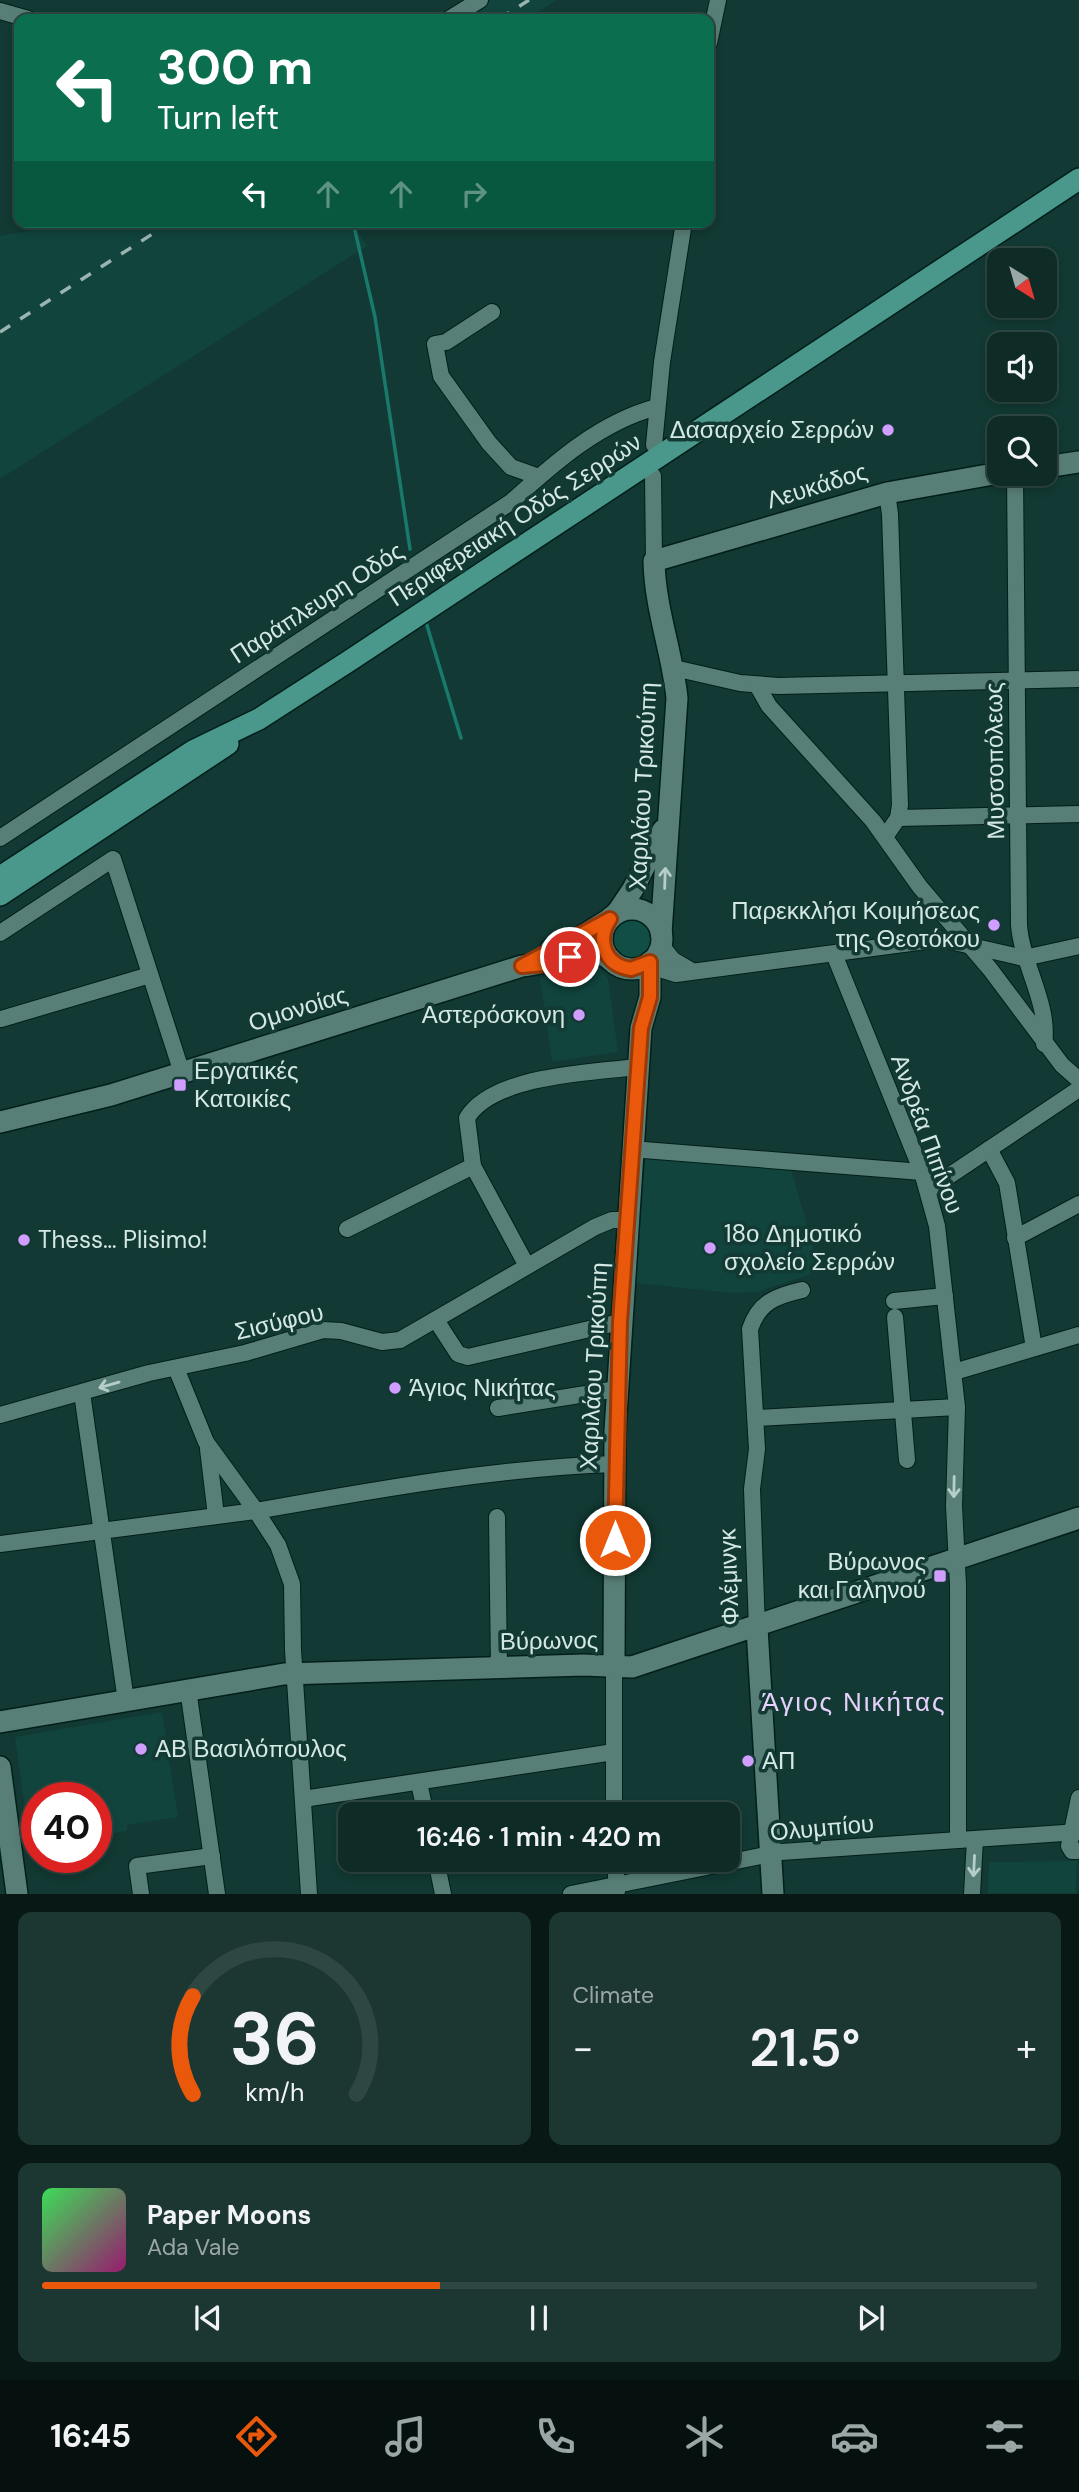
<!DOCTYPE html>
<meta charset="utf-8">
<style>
:root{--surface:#0e2b26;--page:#1c3732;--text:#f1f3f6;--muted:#9ba7a7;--line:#2e4743;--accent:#ea580c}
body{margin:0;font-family:"DM Sans",sans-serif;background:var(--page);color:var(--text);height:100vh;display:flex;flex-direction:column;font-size:26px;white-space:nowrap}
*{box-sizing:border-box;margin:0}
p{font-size:23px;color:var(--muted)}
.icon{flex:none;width:38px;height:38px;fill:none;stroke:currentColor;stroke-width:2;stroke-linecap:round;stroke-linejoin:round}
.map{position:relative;height:1894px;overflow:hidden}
.drawer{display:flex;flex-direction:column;gap:18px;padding:18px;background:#081815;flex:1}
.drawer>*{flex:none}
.guide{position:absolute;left:14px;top:14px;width:700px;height:214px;border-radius:14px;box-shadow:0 4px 10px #0003,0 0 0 2px var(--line);background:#0b6e4f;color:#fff;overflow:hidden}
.needle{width:46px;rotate:143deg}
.tools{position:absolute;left:987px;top:248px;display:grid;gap:14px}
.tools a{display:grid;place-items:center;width:70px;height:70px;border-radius:14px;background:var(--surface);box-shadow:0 4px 10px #0003,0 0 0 2px var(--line);font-size:35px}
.speed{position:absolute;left:21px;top:1782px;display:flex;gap:14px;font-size:35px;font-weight:700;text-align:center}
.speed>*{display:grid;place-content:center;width:91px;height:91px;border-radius:50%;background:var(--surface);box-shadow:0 4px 10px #0003,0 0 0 2px var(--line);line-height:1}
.speed .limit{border:10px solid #d22;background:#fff;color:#111}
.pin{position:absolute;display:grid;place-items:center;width:60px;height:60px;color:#fff;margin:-30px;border:4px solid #fff;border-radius:50%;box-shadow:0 2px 7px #0007}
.me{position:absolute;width:77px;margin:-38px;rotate:0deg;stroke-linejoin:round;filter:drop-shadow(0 0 5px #0008)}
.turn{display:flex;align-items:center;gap:24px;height:147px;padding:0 28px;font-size:32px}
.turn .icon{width:91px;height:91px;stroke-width:2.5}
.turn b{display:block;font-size:49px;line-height:60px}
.lanes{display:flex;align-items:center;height:66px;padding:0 28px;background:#0003;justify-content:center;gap:35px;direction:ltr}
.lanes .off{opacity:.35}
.big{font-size:52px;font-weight:600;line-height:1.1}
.drawer .tile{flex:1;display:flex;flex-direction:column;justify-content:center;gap:10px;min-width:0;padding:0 24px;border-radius:14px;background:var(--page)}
.drawer .dial{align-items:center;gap:0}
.dial svg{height:182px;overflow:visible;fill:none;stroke:var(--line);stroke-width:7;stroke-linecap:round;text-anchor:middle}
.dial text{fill:var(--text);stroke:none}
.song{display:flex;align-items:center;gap:21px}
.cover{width:84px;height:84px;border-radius:10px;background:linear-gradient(135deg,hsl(130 70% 55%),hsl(320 70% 35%))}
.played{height:7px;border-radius:4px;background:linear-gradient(90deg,var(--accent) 40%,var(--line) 40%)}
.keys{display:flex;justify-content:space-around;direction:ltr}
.heat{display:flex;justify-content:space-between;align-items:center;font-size:38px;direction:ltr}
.drawer .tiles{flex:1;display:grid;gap:18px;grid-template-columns:1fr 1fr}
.tile:last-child{grid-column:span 2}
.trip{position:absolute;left:338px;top:1802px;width:402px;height:70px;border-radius:14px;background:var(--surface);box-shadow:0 4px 10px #0003,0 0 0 2px var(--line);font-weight:600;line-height:70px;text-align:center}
.menu{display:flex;height:112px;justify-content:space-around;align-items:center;background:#06110f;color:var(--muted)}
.menu .icon{width:49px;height:49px}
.menu .on{color:var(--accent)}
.menu b{font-size:32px;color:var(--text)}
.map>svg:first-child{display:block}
</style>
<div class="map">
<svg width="1079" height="1894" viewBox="0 0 1079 1894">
<rect width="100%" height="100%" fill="#123933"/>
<g fill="#10443c">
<path d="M489,0h68l-30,19h-68z"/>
<path d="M80,222h270l17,24 -367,233v-243z"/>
<path d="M595,963l13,16 10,73 -66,10 -12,-84z"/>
<path d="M646,1154l140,11 6,7 28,99 -63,21 -26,1 -96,-10z"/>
<path d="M162,1712l16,105 -51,8v6l-31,5v-39h-59v17l-11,2 -11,-79z"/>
<path d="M1077,1861l-1,32h-88l1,-31z"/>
</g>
<circle fill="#114e45" cx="632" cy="938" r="21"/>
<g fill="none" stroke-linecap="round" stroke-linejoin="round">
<g stroke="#197a6c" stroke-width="3.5">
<path d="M353,222l22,95 35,232"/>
<path d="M415,573l5,20"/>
<path d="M425,619l36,119"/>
</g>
<defs>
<g id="street">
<path d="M0,11l28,8"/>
<path d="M449,19l31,-19"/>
<path d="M709,43l9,-43"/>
<path d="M492,312l-46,30 -11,2 6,32 48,67 22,24 28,10"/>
<path d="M654,445l8,-83 22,-140"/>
<path d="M1015,474l4,451c3,40 31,79 25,119"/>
<path d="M653,476l1,85"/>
<path d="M674,668l66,15 38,3 301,-7"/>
<path d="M757,685l12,21 104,115 47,66 70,82 72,96 17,15"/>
<path d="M898,818l181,-4"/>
<path d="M885,837l13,-19 2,-13 -10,-291 -3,-21"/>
<path d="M0,838l511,-336c43,-39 89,-80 146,-95"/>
<path d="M0,933l113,-74 69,214"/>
<path d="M661,945l12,15 17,10"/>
<path d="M834,954l88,218 15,54 20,181 -3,99 4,79v255"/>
<path d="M653,960l7,9 16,5 265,-35 83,19 55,-12"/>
<path d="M1,1019l149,-44"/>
<path d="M631,1149l291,23"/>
<path d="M989,1149l18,34 27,165"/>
<path d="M473,1166l-6,-48c26,-43 126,-46 172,-51"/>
<path d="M928,1190l151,-101"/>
<path d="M347,1229l126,-63 54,100"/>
<path d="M1015,1238l64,-34"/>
<path d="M894,1301l51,-5"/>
<path d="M895,1317l12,143"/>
<path d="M436,1320l22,34 10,3 152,-35"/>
<path d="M954,1372l125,-37"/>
<path d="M82,1393l44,308"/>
<path d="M498,1408l119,-19"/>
<path d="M0,1415l149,-42 96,-20 78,-23 18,1 41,11 18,-2 195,-113 17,-7h15"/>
<path d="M756,1418l201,-11"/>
<path d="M208,1449l8,67"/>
<path d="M497,1517l2,151"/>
<path d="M0,1544l256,-33 -50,-69 -30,-74"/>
<path d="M757,1628l-5,-139 5,-40 -7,-120c9,-27 26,-33 52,-39"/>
<path d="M614,1667v148"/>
<path d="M188,1689l29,205"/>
<path d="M419,1783l7,32"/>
<path d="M1079,1798l-10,48 3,5h7"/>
<path d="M303,1799l311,-47"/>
<path d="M436,1860l7,34"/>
<path d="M615,1860l2,31"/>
<path d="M141,1894l-4,-28 75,-10"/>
<path d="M309,1894l-16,-244 -1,-66 -14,-39 -22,-34c118,-21 239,-43 359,-47"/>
<path d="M571,1894l210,-42 298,-20"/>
<path d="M972,1894l3,-55"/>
</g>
<g id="secondary">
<path d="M1045,467l34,-5"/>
<circle cx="632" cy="939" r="30"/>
<path d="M617,913l16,-24 30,-59"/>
<path d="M661,933l16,-235c-5,-47 -22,-89 -23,-137l233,-68 112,-20"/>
<path d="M551,949l25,-9 34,-21"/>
<path d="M0,1122l111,-27 411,-129c28,-1 63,-24 88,-7"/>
<path d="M757,1628l16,266"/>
<path d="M614,1667l1,-236 26,-403 9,-31v-35"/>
<path d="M0,1722l284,-48 300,-9 48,2 447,-149"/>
<path d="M0,1767l17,127"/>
</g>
<g id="primary">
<path d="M0,877l193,-126 66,-32 90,-58 730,-482"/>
<path d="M0,895l228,-151"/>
</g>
</defs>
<use href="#street" stroke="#021f1a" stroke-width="18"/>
<use href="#secondary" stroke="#021f1a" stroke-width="24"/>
<use href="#primary" stroke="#021f1a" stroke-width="24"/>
<use href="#street" stroke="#587f77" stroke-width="16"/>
<use href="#secondary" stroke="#587f77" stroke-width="21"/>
<use href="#primary" stroke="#4a988b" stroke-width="21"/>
<g stroke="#9ab4af" stroke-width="3.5" stroke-dasharray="12 12" stroke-linecap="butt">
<path d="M499,19l30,-19"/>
<path d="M0,332l171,-110"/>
</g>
</g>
<defs><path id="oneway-shaft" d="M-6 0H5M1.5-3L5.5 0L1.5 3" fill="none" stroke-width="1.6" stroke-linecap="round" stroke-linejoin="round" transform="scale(1.75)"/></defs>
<g stroke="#b5cec9">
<use href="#oneway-shaft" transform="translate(665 878) rotate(-88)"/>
<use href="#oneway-shaft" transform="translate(109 1385) rotate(164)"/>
<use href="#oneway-shaft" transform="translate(954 1487) rotate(91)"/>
<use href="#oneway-shaft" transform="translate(974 1866) rotate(93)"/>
</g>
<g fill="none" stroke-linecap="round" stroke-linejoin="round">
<defs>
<path id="route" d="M570,957l-25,7 -23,2 88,-47c-14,21 -6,46 21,50l19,-7v35l-9,31 -21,294 -5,218"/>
</defs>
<use href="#route" stroke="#983908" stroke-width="18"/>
<use href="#route" stroke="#ea580c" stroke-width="12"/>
</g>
<g fill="#cf9eff" stroke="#123933" stroke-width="2.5">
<circle cx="888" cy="430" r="7"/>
<circle cx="994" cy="925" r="7"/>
<circle cx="579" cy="1015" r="7"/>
<rect x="173" y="1078" width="14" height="14" rx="3.5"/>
<circle cx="24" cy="1240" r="7"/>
<circle cx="710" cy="1248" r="7"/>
<circle cx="395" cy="1388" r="7"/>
<rect x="933" y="1569" width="14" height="14" rx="3.5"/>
<circle cx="141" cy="1749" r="7"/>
<circle cx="748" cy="1761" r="7"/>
</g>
<g text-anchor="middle" stroke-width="7" stroke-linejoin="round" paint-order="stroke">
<g font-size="24" fill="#d4e8e4" stroke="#123933" text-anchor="start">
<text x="874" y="438" text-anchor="end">Δασαρχείο Σερρών</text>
<text x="980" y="919" text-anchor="end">Παρεκκλήσι Κοιμήσεως<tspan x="980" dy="28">της Θεοτόκου</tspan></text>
<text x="565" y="1023" text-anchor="end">Αστερόσκονη</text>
<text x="194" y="1079">Εργατικές<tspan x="194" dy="28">Κατοικίες</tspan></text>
<text x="724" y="1242">18ο Δημοτικό<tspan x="724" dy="28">σχολείο Σερρών</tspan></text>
<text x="38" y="1248">Thess… Plisimo!</text>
<text x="409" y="1396">Άγιος Νικήτας</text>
<text x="926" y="1570" text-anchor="end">Βύρωνος<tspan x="926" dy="28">και Γαληνού</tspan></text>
<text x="155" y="1757">ΑΒ Βασιλόπουλος</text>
<text x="762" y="1769">ΑΠ</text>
</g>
<g font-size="24" fill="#d4e8e4" stroke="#123933">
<text transform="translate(817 486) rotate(-17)" y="8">Λευκάδος</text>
<text transform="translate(515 520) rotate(-33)" y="8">Περιφερειακή Οδός Σερρών</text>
<text transform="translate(317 603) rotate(-33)" y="8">Παράπλευρη Οδός</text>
<text transform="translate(995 761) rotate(-91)" y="8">Μυσσοπόλεως</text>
<text transform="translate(643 786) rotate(-87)" y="8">Χαριλάου Τρικούπη</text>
<text transform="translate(298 1009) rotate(-17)" y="8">Ομονοίας</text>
<text transform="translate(927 1134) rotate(70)" y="8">Ανδρέα Πιπίνου</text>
<text transform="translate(279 1322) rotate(-13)" y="8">Σισύφου</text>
<text transform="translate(594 1366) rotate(-87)" y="8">Χαριλάου Τρικούπη</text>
<text transform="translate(729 1577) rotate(-92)" y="8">Φλέμινγκ</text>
<text transform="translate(549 1641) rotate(-1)" y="8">Βύρωνος</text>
<text transform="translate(822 1828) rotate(-5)" y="8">Ολυμπίου</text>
</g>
<g font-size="26" letter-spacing="2" fill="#e5d1fb" stroke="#123933">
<text x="854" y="1711">Άγιος Νικήτας</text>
</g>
</g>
</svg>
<div class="tools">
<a><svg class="needle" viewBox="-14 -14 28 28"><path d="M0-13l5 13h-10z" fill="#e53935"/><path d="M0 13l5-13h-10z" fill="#9ba7a7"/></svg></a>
<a><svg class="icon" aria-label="sound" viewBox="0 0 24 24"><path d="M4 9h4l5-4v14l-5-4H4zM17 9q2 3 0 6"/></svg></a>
<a><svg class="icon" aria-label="search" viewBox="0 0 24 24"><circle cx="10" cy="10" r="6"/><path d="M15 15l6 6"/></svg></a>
</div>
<div class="speed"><div class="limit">40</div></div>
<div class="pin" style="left:570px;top:957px;background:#d93025"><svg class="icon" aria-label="arrive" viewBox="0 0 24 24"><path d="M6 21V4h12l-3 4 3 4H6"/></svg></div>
<svg class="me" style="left:615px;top:1540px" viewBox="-20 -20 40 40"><circle r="17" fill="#ea580c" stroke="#fff" stroke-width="3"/><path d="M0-11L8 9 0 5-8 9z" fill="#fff"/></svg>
<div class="trip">16:46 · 1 min · 420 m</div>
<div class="guide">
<div class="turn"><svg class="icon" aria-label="left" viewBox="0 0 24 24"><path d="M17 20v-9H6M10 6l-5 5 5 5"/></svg><div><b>300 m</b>Turn left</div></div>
<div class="lanes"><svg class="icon" aria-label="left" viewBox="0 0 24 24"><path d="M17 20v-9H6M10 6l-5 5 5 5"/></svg><svg class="icon off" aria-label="ahead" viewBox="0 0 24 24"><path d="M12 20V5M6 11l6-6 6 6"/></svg><svg class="icon off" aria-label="ahead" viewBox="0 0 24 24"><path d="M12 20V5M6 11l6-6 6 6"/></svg><svg class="icon off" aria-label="right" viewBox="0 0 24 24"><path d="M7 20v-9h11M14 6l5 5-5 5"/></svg></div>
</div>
</div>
<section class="drawer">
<div class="tiles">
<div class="tile dial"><svg viewBox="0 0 100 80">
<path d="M14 69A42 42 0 1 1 86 69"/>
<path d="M14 69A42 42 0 0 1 14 26" stroke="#ea580c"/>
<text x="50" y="56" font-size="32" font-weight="700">36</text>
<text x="50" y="72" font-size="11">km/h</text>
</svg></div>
<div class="tile"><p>Climate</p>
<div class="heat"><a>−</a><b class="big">21.5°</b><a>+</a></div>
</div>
<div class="tile">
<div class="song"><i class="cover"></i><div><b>Paper Moons</b><p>Ada Vale</p></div></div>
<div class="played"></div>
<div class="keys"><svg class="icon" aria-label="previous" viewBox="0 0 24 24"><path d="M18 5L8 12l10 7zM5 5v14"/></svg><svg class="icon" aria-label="pause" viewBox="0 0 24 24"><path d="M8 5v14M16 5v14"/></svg><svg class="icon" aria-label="next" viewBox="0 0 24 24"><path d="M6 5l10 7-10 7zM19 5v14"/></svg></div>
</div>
</div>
</section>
<nav class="menu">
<b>16:45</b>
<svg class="icon on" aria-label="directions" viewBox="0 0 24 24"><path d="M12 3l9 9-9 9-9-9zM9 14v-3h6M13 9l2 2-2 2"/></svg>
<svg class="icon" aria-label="music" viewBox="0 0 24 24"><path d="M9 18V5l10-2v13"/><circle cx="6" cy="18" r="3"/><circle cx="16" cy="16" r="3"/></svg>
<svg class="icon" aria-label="phone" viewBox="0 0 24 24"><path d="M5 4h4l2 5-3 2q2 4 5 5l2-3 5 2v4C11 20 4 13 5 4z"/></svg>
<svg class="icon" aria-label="climate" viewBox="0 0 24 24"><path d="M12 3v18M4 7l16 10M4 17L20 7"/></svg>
<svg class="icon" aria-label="car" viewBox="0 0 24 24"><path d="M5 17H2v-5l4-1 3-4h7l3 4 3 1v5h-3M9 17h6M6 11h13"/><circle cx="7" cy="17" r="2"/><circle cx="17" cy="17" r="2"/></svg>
<svg class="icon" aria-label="filters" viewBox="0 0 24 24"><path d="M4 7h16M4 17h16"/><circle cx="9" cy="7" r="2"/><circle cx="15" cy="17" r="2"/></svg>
</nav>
